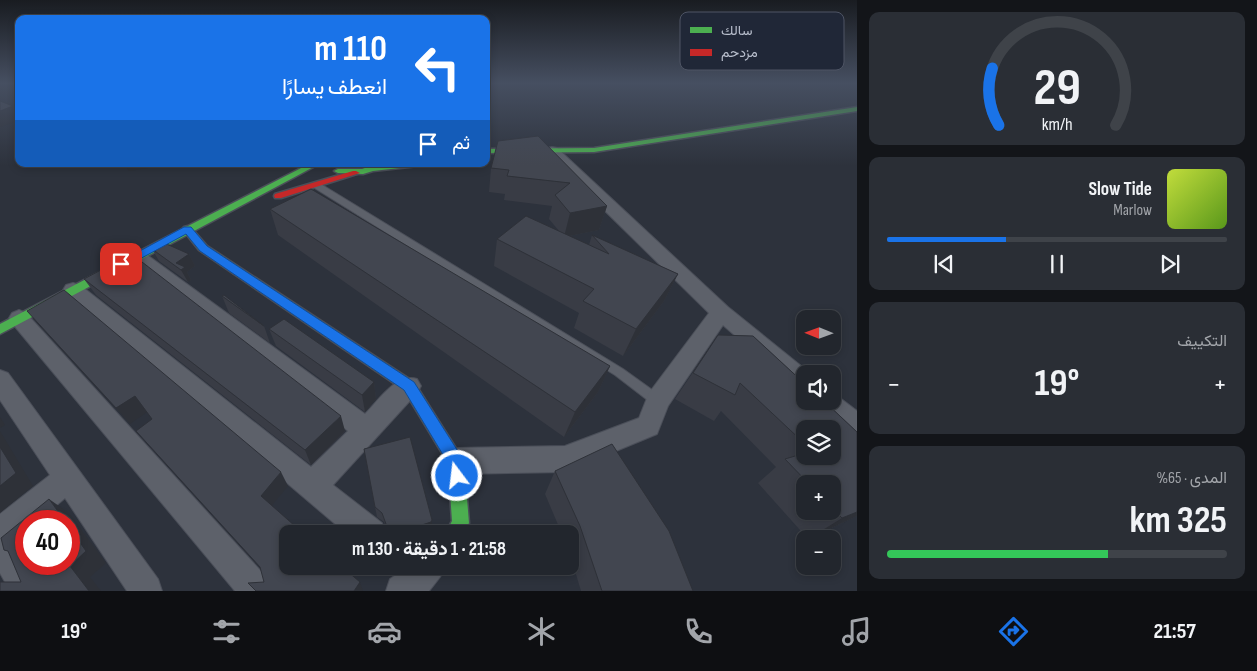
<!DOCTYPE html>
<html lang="ar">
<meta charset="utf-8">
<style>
:root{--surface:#22262d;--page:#2a2e35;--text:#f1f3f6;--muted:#a2a5aa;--line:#3f4349;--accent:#1a73e8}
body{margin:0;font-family:"Sofia Sans Condensed",Vazirmatn,sans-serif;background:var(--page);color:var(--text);direction:rtl;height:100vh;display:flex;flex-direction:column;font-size:19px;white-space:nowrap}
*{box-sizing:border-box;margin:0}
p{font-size:16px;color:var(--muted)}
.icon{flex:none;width:28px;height:28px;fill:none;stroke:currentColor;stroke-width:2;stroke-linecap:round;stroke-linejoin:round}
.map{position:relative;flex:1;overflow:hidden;direction:ltr}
.drawer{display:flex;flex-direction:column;gap:12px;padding:12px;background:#131519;width:400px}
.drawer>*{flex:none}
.banner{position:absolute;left:15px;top:15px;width:475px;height:152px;border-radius:10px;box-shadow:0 2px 8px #0003,0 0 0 1px var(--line);direction:rtl;background:#1a73e8;color:#fff;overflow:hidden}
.needle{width:32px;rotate:271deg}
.fabs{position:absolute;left:796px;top:310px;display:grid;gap:10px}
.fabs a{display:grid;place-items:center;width:45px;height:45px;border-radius:10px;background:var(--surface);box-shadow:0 2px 8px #0003,0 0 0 1px var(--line);font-size:25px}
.speed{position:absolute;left:15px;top:510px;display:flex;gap:10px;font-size:25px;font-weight:700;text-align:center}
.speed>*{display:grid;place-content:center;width:65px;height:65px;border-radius:50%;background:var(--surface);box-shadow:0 2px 8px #0003,0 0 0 1px var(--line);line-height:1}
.speed .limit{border:8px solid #d22;background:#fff;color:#111}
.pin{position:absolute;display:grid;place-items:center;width:42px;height:42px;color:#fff;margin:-21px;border-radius:10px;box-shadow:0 2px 8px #0006}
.me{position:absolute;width:55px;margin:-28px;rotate:345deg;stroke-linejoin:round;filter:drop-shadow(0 0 4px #0008)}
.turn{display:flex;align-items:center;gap:18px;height:105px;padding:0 20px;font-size:22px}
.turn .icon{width:65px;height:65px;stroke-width:2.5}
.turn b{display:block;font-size:35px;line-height:42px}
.then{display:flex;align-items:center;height:48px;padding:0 20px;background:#0003;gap:10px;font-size:19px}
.big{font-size:38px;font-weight:700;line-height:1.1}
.drawer .widget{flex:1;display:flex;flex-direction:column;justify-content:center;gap:8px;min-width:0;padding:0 18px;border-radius:10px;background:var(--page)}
.drawer .dial{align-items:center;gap:0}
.dial svg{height:130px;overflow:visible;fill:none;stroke:var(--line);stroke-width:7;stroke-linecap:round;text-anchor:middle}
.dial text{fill:var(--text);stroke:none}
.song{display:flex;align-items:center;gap:15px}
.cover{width:60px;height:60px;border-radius:8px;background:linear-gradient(135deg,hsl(70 70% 55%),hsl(90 70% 35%))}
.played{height:5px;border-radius:2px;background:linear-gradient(90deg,var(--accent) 35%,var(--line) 35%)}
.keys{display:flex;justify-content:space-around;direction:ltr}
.heat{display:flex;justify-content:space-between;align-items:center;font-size:28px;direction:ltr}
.charge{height:8px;border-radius:4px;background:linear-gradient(90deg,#34c759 65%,var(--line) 0)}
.trip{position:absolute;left:279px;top:525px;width:300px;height:50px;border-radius:10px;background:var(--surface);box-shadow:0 2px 8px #0003,0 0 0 1px var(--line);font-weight:700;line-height:50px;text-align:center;direction:rtl}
.dock{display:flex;height:80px;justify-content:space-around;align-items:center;background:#0e0f12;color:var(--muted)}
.dock .icon{width:35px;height:35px}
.dock .on{color:var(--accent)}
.dock b{font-size:22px;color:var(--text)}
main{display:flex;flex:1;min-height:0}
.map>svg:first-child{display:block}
</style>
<main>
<section class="drawer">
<div class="widget dial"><svg viewBox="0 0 100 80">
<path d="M14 69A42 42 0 1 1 86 69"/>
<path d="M14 69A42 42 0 0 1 10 34" stroke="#1a73e8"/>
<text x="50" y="56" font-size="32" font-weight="700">29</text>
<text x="50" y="72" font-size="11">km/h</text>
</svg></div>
<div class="widget">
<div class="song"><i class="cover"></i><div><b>Slow Tide</b><p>Marlow</p></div></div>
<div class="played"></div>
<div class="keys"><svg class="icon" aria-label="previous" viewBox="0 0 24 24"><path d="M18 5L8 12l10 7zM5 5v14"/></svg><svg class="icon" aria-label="pause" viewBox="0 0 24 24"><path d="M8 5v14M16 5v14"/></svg><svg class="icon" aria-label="next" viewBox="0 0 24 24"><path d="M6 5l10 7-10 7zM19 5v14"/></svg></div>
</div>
<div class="widget"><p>التكييف</p>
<div class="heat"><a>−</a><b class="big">19°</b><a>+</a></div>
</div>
<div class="widget"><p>المدى · 65%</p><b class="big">325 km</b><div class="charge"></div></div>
</section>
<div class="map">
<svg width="857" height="591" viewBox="0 0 857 591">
<rect width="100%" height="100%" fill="#2d323c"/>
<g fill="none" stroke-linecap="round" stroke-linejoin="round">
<defs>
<path id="lane" d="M313,183h6l304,186 39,28 2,4 -2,4 -4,1 -4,-1 -39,-30 -302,-188z"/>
<g id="street">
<path d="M552,147l5,1 171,159 83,67h-6v19l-8,-3 -74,-65 -55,81 -11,28 -92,38 -109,2 -10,-4 -4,-9 4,-9 10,-4 109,-2 74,-28 10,-25 60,-80 -162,-159 -2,-3 2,-3z"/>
<path d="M137,250l6,2 222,162c13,-13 32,-42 52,-35l4,7 -4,7 -84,92 49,38 4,11h-39l-281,-239 -3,-5 3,-5 7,-2 7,2 231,182 37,-36 -217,-171 -3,-4 3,-4z"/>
<path d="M19,310l7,3 242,266 4,12h-37l-223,-268 -3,-5 3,-5z"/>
<path d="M0,370l8,3 150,206 4,12h-35l-62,-93 -27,23h-12v10l-10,8 10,18v7h4l14,27h-34l-10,-18v-59l50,-39 -50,-75z"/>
<path d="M832,392l25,19v28c-15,-6 -35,-23 -42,-38h17z"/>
<path d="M409,566h36l-5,11 -11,14h-43l4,-12z"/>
</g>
<g id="fast">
<path d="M857,107v4l-263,41 -108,1v-4l108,-1z"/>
<path d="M309,164h10l-125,67 13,15 207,136 50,79 5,62 -6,11h-18l7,-13 -4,-58 -44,-73 -205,-140 -12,-15 -187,99v-10l182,-95 2,-2 4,-1z"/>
<path d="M376,164h10l-1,1 37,-1 -4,2 -45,5 -10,3 -25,-1 -4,-2 4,-2h24z"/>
</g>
<path id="jam" d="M353,171h3l4,2 -79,25h-6l-1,-2 1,-2z"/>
</defs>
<use href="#lane" stroke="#4b4f59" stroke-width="2"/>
<use href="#street" stroke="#4b4f59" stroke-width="2"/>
<use href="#fast" stroke="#4b4f59" stroke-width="3"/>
<use href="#jam" stroke="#4b4f59" stroke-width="3"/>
<use href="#lane" fill="#5d616a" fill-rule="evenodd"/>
<use href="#street" fill="#5d616a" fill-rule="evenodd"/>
<use href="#fast" fill="#4caf50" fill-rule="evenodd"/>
<use href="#jam" fill="#c62828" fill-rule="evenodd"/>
</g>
<g fill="#393c45" fill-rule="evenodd">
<path d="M498,141l109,65 -8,24 -30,6 20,9 3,-10 86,39 -14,27 -41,55 -49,-28 5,-15 -85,-47 3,-27 62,-8 -10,-12 3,-13 -48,-6 1,-6 -16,-2 2,-24z"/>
<path d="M270,209l340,157 -12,26 -34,45 -286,-202z"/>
<path d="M152,249l37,5 6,12 -8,6 4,8 -3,2 -29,-21z"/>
<path d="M84,279l261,152 -34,34 -215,-170z"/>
<path d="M222,296l42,30 6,17 -41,-30z"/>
<path d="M269,329l105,53 2,17 -11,13 -89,-66z"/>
<path d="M718,335l35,1 52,48v17h19l33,31v84l-49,23 -50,-56 18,-16 -55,-56 -7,10 -39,-22zM805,429h27v27h-27zM805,484h27v27h-27z"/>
<path d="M364,449l68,71v9l-1,3 -7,2h-44l5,-8 -1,-4 -7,-5z"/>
<path d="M555,471l138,120h-112l-11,-37v-20h-8l-17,-40z"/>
</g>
<g fill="#2e3138">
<path d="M13,106l6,10v5l-19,6v-16z"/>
<path d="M125,164h30l-1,3 -25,4z"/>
<path d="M227,164h27l-26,3z"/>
<path d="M607,206l-8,24 -35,7 6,-24z"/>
<path d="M189,254l6,12 -8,6 4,8 -3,2 -7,-12 -5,-7z"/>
<path d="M678,274l-14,27 -41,55 13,-27z"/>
<path d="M610,366l-12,26 -34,45 11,-25z"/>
<path d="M374,382l2,17 -11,13 -3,-17z"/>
<path d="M135,396l12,16 -17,12 -14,-16z"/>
<path d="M341,416l4,15 -34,34 -6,-15z"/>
<path d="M0,417l5,8 -5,3z"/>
<path d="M0,431l33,55 -33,27z"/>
<path d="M281,472l7,14 -19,23 -8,-13z"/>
<path d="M49,499l20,14 37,50 -16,14 11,14h-12l-19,-25 -1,-45h-4z"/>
<path d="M857,512v4l-49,23 34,-21z"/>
<path d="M432,520v9l-1,3 -7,2h-30z"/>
<path d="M360,582l3,9h-9z"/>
</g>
<g fill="#424650" stroke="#2e3138">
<path d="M0,101l13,5 -13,5z"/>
<path d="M538,136l69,70 -37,7 -15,-18 15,-12 -63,-7 2,-6 -18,-2 7,-27z"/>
<path d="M311,189l299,177 -35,46 -305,-203z"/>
<path d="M526,216l83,38 -17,-19 86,39 -42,55 -53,-28 11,-12 -97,-50z"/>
<path d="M162,242l27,12 -13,9 9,4 -4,3 -29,-21z"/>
<path d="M133,255l208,161 -36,34 -221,-171 28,-15 4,3z"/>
<path d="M64,290l217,182 -20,24 43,38h-16v32h53l19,16 -6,9h-98l-8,-8 16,-1 -4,-15 -124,-136 16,-12 -17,-23 -19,12 -89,-97z"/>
<path d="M224,295l40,31 -42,-30z"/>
<path d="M284,319l90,63 -12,13 -93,-66z"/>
<path d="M718,335l35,1 52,48v17h19l33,31v80l-15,6 -10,-10v-24h-23l-24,-25 20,-6v3h27v-27h-27v15l-65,-61 -5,12 -42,-22z"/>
<path d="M410,437l22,83 -1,2 -37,12h-14l-1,-7h5l2,-3 -4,-11 -7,-6 -11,-58z"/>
<path d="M612,444l57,87 24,60h-91l-22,-65 -25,-55z"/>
<path d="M0,447l16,26 -16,13z"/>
<path d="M49,499l16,22h-39v43h43v-37l17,24 -16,15 19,25h-89v-9h21l-13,-31 -4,-1 -3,-12z"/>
</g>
<linearGradient id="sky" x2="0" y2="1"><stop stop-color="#191c21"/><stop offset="0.5" stop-color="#464f61"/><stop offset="1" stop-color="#464f61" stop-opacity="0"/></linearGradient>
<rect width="857" height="166" fill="url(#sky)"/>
<path fill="#1a73e8" stroke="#114b97" d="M184,227h7l16,19 207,136 47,74 4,20 -2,6 -6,2 -6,-2 -3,-19 -44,-73 -204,-139 -14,-17 -61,33 -4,1 -5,-4z"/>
<rect x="680" y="12" width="164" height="58" rx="8" fill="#202737" stroke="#4e5464" stroke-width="1"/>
<rect x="690" y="27" width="22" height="6" fill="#4caf50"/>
<rect x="690" y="49" width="22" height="7" fill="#c62828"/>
<g font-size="14" fill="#b8becc">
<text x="721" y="35">سالك</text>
<text x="721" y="57">مزدحم</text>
</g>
</svg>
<div class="fabs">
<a><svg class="needle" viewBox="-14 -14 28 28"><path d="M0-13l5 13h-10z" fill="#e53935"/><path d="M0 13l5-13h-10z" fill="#a2a5aa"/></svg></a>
<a><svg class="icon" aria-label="sound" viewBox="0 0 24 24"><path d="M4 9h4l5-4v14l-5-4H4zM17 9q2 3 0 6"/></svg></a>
<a><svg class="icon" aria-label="layers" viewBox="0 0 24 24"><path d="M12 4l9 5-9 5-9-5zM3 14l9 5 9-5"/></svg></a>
<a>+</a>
<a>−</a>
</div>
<div class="speed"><div class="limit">40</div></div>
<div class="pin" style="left:121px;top:264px;background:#d93025"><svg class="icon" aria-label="arrive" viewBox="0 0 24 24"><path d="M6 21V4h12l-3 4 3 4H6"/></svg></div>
<svg class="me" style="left:457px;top:476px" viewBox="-20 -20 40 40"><circle r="17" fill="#1a73e8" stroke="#fff" stroke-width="3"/><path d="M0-11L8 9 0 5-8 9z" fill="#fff"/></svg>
<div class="trip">21:58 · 1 دقيقة · 130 m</div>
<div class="banner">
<div class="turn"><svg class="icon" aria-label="left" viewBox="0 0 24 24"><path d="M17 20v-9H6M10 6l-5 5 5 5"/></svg><div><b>110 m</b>انعطف يسارًا</div></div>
<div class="then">ثم<svg class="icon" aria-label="arrive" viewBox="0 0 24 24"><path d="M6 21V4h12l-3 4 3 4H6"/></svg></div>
</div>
</div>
</main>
<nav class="dock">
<b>21:57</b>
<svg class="icon on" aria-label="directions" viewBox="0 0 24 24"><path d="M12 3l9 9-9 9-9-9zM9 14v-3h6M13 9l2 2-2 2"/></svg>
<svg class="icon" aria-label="music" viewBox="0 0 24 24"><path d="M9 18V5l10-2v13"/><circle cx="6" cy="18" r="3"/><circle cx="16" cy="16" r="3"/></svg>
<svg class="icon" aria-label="phone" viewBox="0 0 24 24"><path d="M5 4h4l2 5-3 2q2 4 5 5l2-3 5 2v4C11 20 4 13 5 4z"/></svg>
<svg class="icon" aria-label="climate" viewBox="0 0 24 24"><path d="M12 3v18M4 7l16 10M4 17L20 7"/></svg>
<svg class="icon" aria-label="car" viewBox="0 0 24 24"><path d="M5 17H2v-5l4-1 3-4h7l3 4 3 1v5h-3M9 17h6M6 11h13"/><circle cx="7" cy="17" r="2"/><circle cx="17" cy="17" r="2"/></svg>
<svg class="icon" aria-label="filters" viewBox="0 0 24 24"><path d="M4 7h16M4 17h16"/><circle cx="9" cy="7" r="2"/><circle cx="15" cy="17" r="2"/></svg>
<b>19°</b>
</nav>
